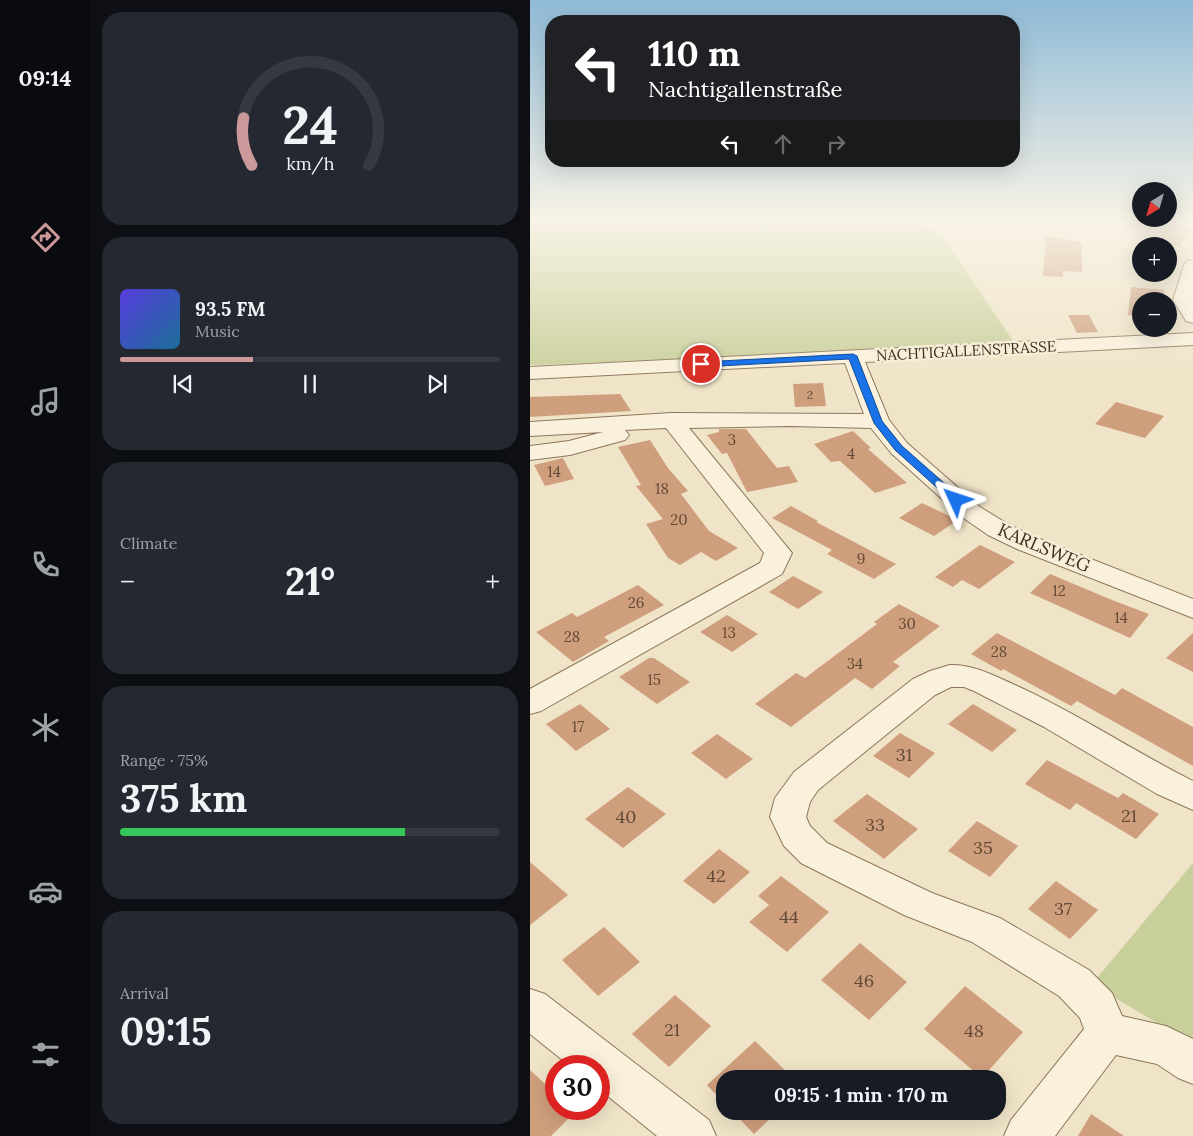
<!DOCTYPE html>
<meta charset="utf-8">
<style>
:root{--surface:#171b24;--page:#242831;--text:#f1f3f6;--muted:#9ea1a6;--line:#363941;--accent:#cc999b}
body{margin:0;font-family:Lora,serif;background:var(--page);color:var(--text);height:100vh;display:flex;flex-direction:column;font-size:19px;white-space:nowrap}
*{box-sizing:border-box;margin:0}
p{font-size:16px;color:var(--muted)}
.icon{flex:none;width:28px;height:28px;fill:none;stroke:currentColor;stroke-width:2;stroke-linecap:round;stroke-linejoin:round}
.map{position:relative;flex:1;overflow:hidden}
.side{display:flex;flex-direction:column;gap:12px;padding:12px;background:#0d0f14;width:440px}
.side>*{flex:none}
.guide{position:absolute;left:15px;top:15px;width:475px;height:152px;border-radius:20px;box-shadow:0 5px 20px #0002;background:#202124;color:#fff;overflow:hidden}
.needle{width:32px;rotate:217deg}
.tools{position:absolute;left:602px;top:182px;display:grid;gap:10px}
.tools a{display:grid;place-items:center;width:45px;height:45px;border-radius:50%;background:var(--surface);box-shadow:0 5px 20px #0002;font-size:25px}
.speed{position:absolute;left:15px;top:1055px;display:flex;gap:10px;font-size:25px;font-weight:700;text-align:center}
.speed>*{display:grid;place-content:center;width:65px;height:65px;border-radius:50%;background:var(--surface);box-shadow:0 5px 20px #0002;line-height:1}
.speed .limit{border:8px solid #d22;background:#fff;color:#111}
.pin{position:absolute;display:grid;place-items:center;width:42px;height:42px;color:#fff;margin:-21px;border:2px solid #fff;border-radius:50%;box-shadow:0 1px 5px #0007}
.me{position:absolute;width:55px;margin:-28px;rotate:312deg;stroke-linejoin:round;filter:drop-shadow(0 0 4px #0008)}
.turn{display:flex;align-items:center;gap:18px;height:105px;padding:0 20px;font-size:22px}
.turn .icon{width:65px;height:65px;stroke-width:2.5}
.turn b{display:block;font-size:35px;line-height:42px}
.lanes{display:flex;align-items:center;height:48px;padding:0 20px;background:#0003;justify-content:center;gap:25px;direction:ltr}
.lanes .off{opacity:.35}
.big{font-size:38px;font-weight:800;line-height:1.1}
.side .tile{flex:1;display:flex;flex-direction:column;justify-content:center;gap:8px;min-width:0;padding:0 18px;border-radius:20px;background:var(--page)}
.side .dial{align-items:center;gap:0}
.dial svg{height:130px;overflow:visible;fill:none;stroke:var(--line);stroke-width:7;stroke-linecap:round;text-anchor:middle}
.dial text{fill:var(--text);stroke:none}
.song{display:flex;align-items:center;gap:15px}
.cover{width:60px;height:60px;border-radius:8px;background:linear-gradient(135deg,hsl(250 70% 55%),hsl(200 70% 35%))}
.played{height:5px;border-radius:2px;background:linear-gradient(90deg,var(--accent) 35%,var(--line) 35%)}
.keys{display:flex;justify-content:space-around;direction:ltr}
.heat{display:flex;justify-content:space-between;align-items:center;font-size:28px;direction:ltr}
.charge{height:8px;border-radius:4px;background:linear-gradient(90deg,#34c759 75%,var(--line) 0)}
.trip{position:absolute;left:186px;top:1070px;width:290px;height:50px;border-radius:20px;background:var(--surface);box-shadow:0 5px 20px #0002;font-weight:800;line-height:50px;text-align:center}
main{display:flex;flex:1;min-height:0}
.dock{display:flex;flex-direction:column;width:90px;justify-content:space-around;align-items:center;background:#090b0e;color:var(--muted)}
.dock .icon{width:35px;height:35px}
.dock .on{color:var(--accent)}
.dock b{font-size:22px;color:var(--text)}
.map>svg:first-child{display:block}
</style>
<main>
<nav class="dock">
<b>09:14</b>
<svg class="icon on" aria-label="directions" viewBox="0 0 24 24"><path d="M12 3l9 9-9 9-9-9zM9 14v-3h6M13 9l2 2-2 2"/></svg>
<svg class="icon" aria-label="music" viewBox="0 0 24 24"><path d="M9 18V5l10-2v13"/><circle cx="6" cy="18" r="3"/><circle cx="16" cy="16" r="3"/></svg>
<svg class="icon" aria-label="phone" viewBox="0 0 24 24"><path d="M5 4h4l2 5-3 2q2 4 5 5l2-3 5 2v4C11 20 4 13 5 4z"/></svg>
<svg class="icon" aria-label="climate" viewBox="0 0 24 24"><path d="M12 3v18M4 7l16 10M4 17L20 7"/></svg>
<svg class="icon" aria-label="car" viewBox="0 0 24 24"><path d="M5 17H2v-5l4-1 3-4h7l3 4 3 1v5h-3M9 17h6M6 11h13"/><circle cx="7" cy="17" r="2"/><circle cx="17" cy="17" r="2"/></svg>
<svg class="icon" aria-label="filters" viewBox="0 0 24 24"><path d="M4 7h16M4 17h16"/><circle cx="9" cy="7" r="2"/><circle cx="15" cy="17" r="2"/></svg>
</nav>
<section class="side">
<div class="tile dial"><svg viewBox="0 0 100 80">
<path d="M14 69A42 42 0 1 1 86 69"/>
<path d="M14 69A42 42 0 0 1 9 40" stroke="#cc999b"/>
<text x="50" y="56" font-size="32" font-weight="700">24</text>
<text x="50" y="72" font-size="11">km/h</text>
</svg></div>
<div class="tile">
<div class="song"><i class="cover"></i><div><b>93.5 FM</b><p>Music</p></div></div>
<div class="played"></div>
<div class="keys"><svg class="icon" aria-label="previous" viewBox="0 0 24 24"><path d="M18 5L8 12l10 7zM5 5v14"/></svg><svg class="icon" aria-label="pause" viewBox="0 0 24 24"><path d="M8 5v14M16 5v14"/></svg><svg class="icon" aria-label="next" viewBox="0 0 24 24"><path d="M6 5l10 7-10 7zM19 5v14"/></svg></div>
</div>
<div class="tile"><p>Climate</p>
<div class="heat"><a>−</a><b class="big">21°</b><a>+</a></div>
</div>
<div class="tile"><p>Range · 75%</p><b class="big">375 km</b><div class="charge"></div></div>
<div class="tile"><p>Arrival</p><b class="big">09:15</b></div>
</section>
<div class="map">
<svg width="663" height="1136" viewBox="0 0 663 1136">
<rect width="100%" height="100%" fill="#f0e4c8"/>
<g fill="#c9cf9b">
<path d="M0,222h347l60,6 80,119 -487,18z"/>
<path d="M663,863v178l-1,3 -100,-60z"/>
</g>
<g fill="#cf9f7d">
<path d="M640,223l21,7 -12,17 -24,-4z"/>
<path d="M516,236l36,6v30l-19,-1v6l-20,-1z"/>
<path d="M601,287l33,3 -1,11h-22v15l-13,-1z"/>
<path d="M538,315h21l9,17 -21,1z"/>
<path d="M293,383l3,23 -31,1 -2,-23z"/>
<path d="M90,394l11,17 -101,6v-20z"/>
<path d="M586,402l48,14 -19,22 -50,-14z"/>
<path d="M189,429h27l31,39 12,-2 9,16 -51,10 -20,-39 -5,1 -15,-19 12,-3z"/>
<path d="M323,431l18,17 -3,1 39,34 -32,10 -35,-32 -9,1 -17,-18z"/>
<path d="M120,440l18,28 20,23 -7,3 28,37 29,17 -22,13 -15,-9 -21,13 -12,-7 -22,-34 17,-5 -27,-33 5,-1 -23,-38z"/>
<path d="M33,458l11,21 -29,7 -11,-21z"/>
<path d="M392,503l36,17 -24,16 -35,-18z"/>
<path d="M261,506l27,15 -2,1 80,42 -22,15 -47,-25 5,-4 -60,-32z"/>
<path d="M450,545l35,17 -36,27 -17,-9 -9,7 -18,-10z"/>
<path d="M520,574l62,26 37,14 -19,24 -100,-45z"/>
<path d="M263,576l30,16 -25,17 -29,-17z"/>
<path d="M108,585l26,20 -60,32 5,4 -36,21 -37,-30 36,-19 5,4z"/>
<path d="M369,604l41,22 -47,36 7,4 -28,23 -17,-11 -64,49 -36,-23 41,-31 9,5 72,-54 -3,-2z"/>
<path d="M197,615l31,19 -26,18 -32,-20z"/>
<path d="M467,633l118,62 7,-7 71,39v39l-116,-65 -6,5 -68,-37 -2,2 -30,-17z"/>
<path d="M663,633v39l-27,-14z"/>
<path d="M119,658h5l36,24 -33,22 -38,-27z"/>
<path d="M50,704l30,25 -34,22 -30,-27z"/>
<path d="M443,704l44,26 -25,22 -44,-28z"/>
<path d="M370,733l35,20 -26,25 -36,-22z"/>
<path d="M187,734l36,25 -27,20 -35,-26z"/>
<path d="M517,760l71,38 5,-5 36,21 -23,25 -60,-36 -6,7 -45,-26z"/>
<path d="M98,787l38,27 -43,34 -38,-29z"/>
<path d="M337,794l51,35 -34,30 -51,-38z"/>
<path d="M447,821l41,25 -28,31 -42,-26z"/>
<path d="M189,849l31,23 -36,32 -31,-23z"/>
<path d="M0,862l38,33 -38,30z"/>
<path d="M251,876l48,36 -42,40 -38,-30 20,-17 -11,-9z"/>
<path d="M526,881l42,29 -28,29 -42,-30z"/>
<path d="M74,927l36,35 -42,34 -36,-36z"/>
<path d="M330,943l47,39 -38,38 -48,-40z"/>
<path d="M435,986l58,46 -41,46 -58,-49z"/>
<path d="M145,995l36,31 -42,41 -37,-33z"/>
<path d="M225,1041l39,38h-69v25l-18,-19z"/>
<path d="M0,1070l26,24v15h22l-27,27h-21z"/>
<path d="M202,1111h46l-24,23z"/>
<path d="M561,1114l33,22h-46z"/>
</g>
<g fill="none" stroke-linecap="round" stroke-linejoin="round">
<defs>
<g id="minor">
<path d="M644,222h19v7l-17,-4z"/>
<path d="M663,260v63l-7,-2 -13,-21 11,-35 3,-4z"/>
<path d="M663,333v12l-328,17 24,58 18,23 73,64 26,16 29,14 158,62v19l-176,-69 -29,-14 -26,-18 -71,-64 -20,-25 -80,-2 -102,2 103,125 -10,21 -241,137 -11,3v-25l230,-126 4,-10 -98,-125 -41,2 4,5 -4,5 -55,15 -40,5v-14l39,-5 34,-9 -73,4v-14l141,-9 193,1 -19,-51 -315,16v-12z"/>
<path d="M420,665c23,-1 45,11 65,20 62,28 118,66 178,96v29l-36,-16 -113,-67 -70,-36 -10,-4h-13l-16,8 -117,95 -8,12 -4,15 4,9 17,17 105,50 68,25 89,52 23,23 10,23 44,10 27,13v45l-15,-6 -21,-14 -41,-9 -61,81h-51l7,-16 73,-91 -4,-11 -21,-22 -87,-54 -68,-27 -103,-52 -17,-17 -14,-29 5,-19 19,-26 119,-93 17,-8z"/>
<path d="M0,989l15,5 164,126 7,16h-59l-58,-47v-23h-29l-40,-32z"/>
</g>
</defs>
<use href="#minor" stroke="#8d765c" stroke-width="2"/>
<use href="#minor" fill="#faf1dc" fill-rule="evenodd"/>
</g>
<linearGradient id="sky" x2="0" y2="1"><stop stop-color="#8fbad6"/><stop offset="0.58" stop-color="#f8f3e6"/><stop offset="1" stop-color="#f8f3e6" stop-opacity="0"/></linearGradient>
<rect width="663" height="381" fill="url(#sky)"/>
<path fill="#1a73e8" stroke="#114b97" d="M323,354l4,2 25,65 20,25 58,51v5h-7l-58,-52 -21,-27 -25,-64 -148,8 -4,-3 4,-2z"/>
<g text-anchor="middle" stroke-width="5" stroke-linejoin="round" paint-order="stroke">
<g font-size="12" fill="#624a37">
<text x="280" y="399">2</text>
</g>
<g font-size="15" fill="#3d2e20" stroke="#f7eed8">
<text transform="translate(436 351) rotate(-3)" y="5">NACHTIGALLENSTRASSE</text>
</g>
<g font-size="15" fill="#624a37">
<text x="202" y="445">3</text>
<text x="321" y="459">4</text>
<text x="24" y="477">14</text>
<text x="132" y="494">18</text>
<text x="149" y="525">20</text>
<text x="331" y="564">9</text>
<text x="529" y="596">12</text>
<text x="106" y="608">26</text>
<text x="591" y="623">14</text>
<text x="377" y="629">30</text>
<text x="199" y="638">13</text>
<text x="42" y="642">28</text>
<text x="469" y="657">28</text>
<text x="325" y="669">34</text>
<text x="124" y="685">15</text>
<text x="48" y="732">17</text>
</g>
<g font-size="18" fill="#3d2e20" stroke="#f7eed8">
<text transform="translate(514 548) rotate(23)" y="6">KARLSWEG</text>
</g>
<g font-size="18" fill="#624a37">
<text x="374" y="761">31</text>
<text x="599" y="822">21</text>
<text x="96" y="823">40</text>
<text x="345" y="831">33</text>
<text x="453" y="854">35</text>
<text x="186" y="882">42</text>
<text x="533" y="915">37</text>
<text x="259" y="923">44</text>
<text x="334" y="987">46</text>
<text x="142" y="1036">21</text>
<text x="444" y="1037">48</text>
</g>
</g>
</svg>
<div class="tools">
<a><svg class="needle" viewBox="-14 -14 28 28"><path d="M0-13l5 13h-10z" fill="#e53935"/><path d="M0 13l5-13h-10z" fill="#9ea1a6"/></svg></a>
<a>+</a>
<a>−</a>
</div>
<div class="speed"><div class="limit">30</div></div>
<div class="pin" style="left:171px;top:364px;background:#d93025"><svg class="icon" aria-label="arrive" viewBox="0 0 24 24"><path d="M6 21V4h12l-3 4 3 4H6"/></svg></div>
<svg class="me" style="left:426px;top:500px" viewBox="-20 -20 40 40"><path d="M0-17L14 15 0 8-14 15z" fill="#1a73e8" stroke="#fff" stroke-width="4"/></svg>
<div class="trip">09:15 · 1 min · 170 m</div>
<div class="guide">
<div class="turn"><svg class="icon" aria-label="left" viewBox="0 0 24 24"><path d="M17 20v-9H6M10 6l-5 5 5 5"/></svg><div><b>110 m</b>Nachtigallenstraße</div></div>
<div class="lanes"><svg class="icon" aria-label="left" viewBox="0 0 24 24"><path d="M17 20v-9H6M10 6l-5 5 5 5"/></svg><svg class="icon off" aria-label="ahead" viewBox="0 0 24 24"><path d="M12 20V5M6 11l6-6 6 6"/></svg><svg class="icon off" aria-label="right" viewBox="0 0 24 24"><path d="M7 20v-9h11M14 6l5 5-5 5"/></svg></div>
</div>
</div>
</main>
